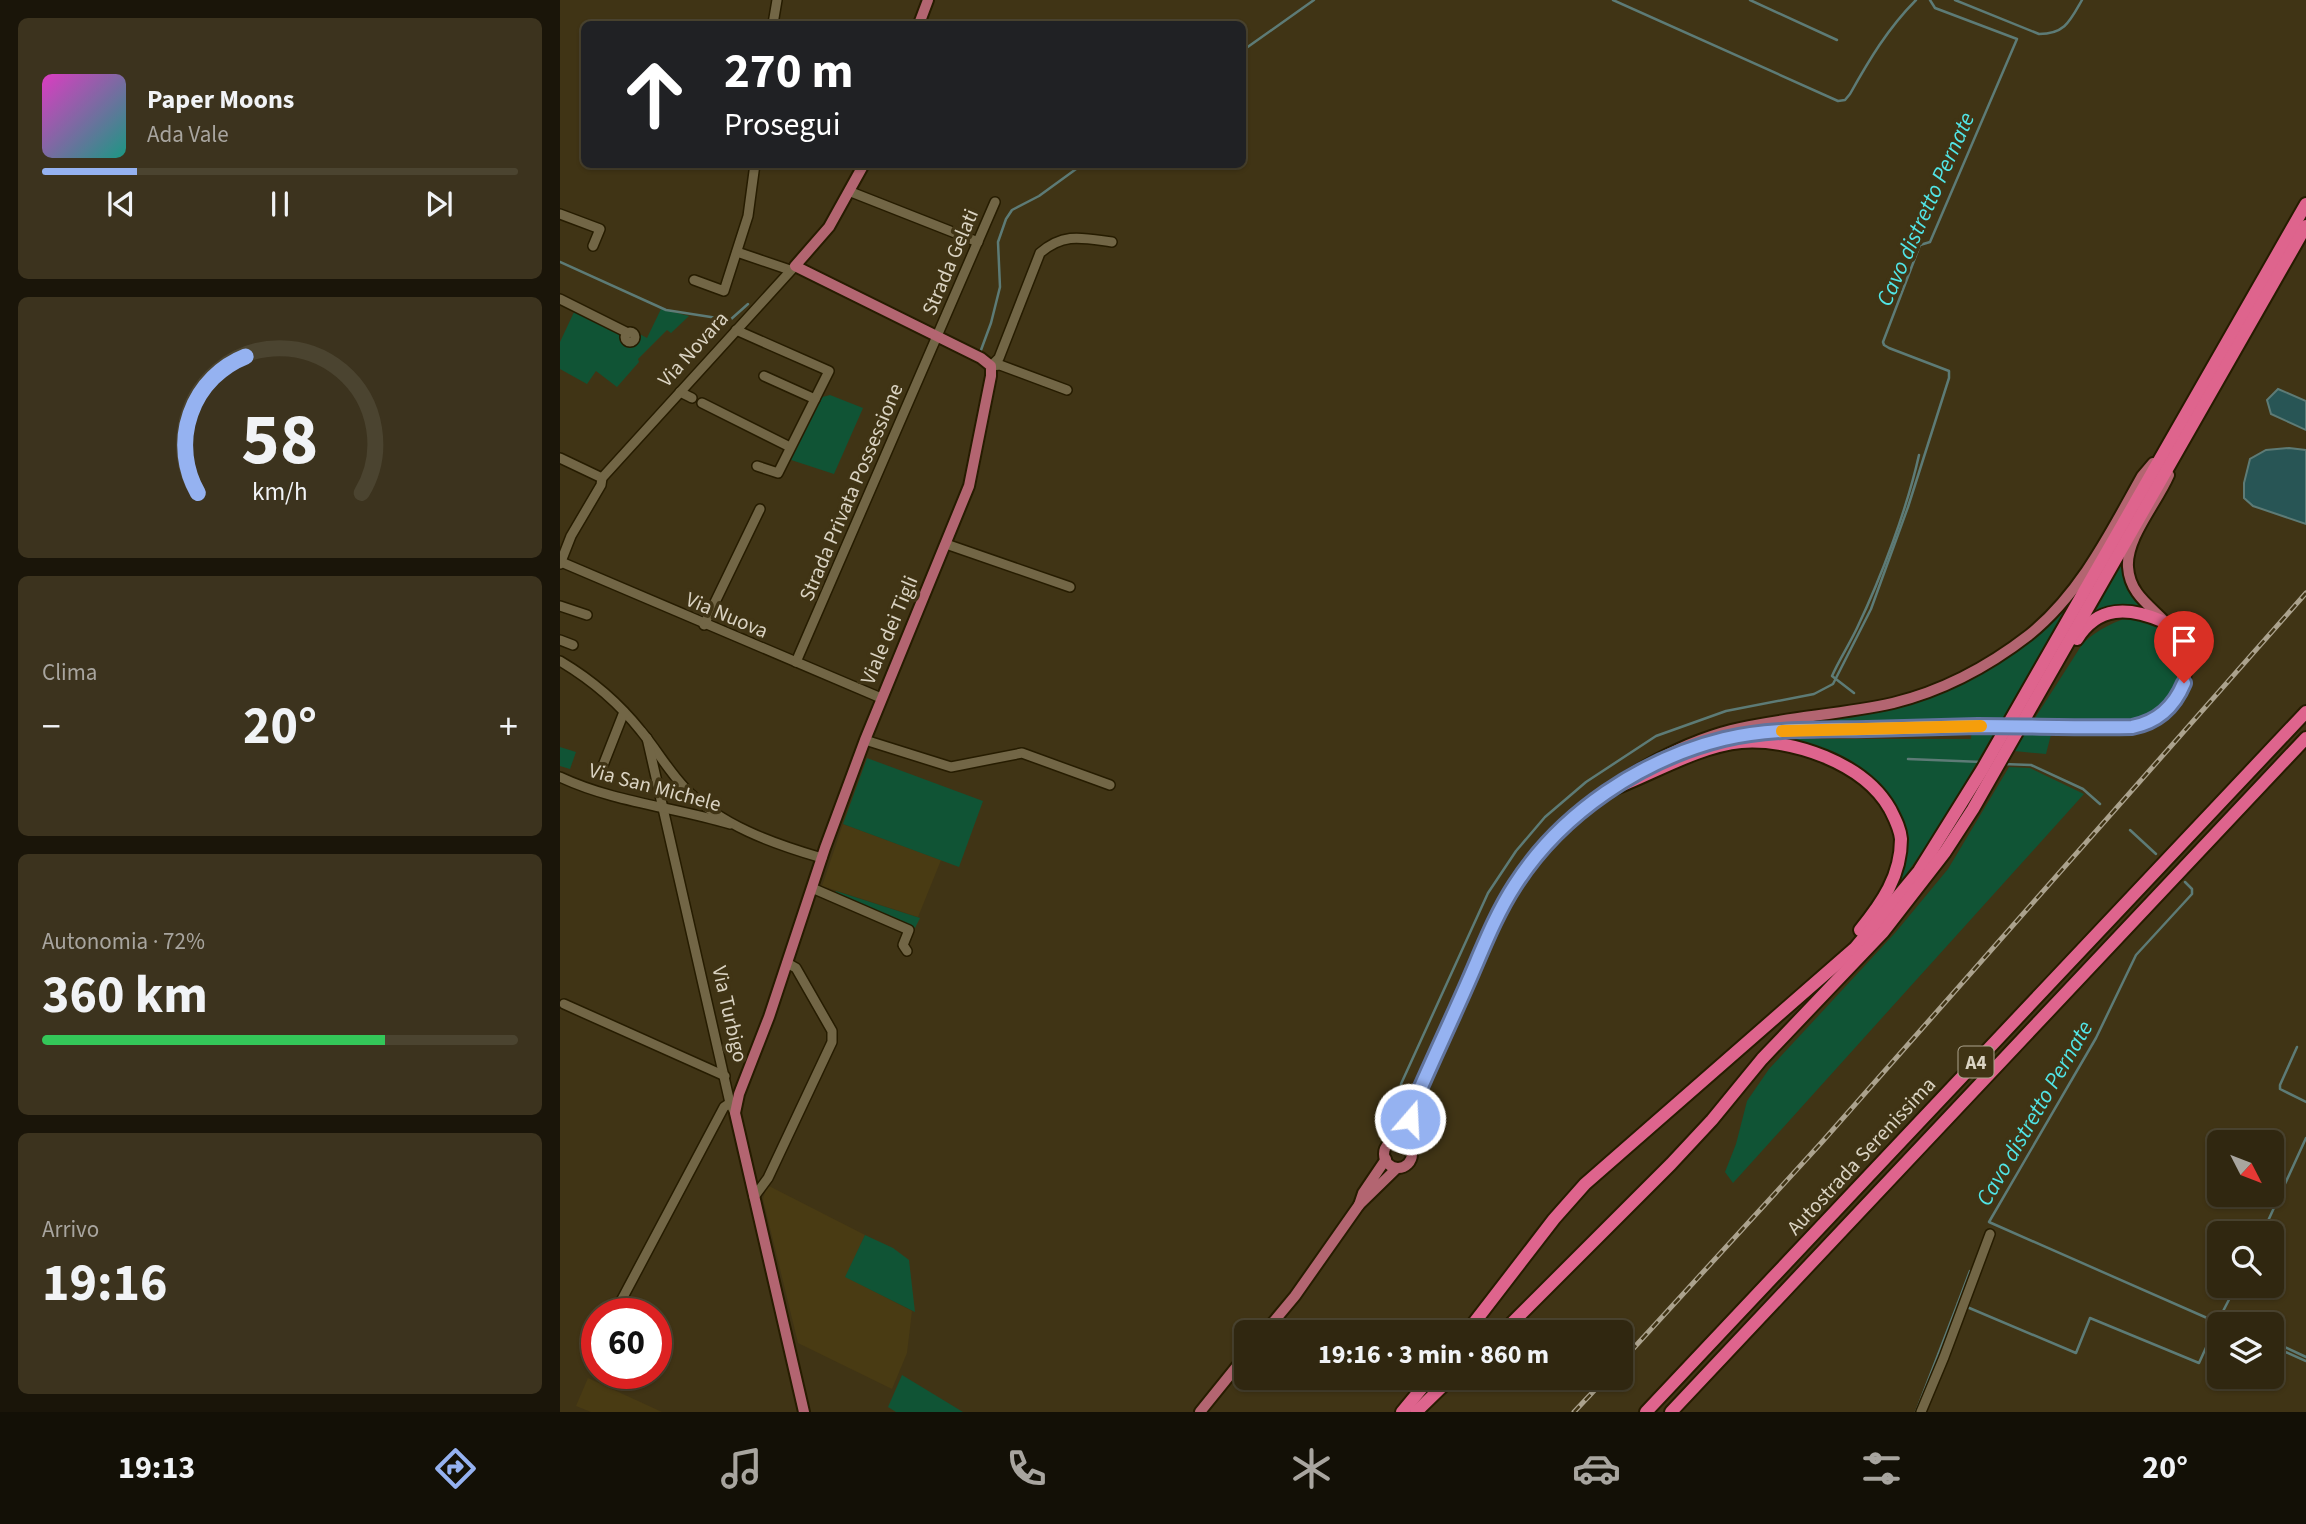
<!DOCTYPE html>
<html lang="it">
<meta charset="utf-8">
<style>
:root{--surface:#302710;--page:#3c331e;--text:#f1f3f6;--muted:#a8a59f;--line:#4b4430;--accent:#95b2f1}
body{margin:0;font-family:"Source Sans 3",sans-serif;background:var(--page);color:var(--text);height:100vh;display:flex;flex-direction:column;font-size:26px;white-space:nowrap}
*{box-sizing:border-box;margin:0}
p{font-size:23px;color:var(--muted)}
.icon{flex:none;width:38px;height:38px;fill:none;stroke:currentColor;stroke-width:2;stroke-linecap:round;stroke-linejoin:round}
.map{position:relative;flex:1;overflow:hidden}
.sheet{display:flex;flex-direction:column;gap:18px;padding:18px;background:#1a1509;width:560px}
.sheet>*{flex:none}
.guide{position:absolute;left:21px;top:21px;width:665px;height:147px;border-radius:10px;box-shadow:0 2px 5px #0004,0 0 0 2px var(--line);background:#202124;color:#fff;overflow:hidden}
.needle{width:46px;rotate:132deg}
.fabs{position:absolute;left:1647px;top:1130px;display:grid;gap:14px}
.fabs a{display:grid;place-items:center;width:77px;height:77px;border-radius:10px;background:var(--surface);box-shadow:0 2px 5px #0004,0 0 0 2px var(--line);font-size:35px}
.speed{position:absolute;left:21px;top:1298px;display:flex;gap:14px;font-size:35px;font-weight:700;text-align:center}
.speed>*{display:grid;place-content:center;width:91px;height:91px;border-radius:50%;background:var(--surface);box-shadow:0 2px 5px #0004,0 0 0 2px var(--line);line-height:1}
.speed .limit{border:10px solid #d22;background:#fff;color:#111}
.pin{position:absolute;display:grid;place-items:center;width:60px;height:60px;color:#fff;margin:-72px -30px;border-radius:50% 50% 50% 0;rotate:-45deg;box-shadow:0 0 7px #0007}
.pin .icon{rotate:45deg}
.me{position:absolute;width:77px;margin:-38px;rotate:19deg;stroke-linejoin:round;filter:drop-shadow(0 0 5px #0008)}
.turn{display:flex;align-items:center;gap:24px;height:147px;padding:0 28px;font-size:32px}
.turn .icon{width:91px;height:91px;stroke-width:2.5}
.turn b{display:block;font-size:49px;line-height:60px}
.big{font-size:52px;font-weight:700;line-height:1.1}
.sheet .tile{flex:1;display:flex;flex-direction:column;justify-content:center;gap:10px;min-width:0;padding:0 24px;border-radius:10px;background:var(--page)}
.sheet .dial{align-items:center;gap:0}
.dial svg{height:182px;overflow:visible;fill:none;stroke:var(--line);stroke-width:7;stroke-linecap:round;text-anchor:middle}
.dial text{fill:var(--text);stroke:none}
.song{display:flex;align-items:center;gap:21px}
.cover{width:84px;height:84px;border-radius:10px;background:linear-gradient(135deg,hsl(310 70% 55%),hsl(170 70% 35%))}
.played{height:7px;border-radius:4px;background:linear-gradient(90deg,var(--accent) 20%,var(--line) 20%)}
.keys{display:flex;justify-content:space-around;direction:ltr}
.heat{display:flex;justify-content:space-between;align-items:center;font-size:38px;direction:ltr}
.charge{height:10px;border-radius:5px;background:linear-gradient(90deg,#34c759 72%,var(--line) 0)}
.trip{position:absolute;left:674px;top:1320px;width:399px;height:70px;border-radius:10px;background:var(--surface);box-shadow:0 2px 5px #0004,0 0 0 2px var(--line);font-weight:700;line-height:70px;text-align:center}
.tabs{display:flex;height:112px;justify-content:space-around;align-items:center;background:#131006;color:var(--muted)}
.tabs .icon{width:49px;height:49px}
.tabs .current{color:var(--accent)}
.tabs b{font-size:32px;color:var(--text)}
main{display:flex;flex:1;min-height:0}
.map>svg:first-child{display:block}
</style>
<main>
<section class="sheet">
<div class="tile">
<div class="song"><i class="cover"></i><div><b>Paper Moons</b><p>Ada Vale</p></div></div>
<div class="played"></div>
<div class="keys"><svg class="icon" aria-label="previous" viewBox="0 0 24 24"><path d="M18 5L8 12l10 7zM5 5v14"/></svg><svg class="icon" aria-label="pause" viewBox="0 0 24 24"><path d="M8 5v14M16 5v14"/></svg><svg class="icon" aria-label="next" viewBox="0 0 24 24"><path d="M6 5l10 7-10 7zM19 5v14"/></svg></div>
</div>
<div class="tile dial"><svg viewBox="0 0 100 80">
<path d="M14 69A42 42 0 1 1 86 69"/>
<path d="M14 69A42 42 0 0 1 35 9" stroke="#95b2f1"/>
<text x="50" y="56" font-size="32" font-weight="700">58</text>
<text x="50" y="72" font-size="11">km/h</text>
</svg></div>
<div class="tile"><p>Clima</p>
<div class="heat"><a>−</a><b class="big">20°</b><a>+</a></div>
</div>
<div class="tile"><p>Autonomia · 72%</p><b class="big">360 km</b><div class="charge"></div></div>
<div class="tile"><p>Arrivo</p><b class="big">19:16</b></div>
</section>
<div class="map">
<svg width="1746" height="1412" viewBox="0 0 1746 1412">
<rect width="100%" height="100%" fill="#403415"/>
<g fill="#493b13">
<path d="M283,824l98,36 -23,57 -96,-31z"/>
<path d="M207,1185l98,50 -19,42 66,34 -5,42 -15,36 -94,-46 -35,-144z"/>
<path d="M28,1378l74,34h-71l-15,-6z"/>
</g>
<g fill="#105435">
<path d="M101,309l28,7 -18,17 -4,-3 -29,29 1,3 -22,25 -21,-16 -9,13 -27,-15v-27l15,-32 48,23 -1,9 6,4 12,-5 -6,-10 13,7z"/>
<path d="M270,395l33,13 -29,66 -49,-16 30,-59z"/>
<path d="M1563,562l5,24 14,22 -50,8z"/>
<path d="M1507,608l-126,216 -40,58c2,-12 6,-25 7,-37 0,-13 -7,-30 -14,-41 -31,-44 -70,-54 -120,-65h197l1,-19 -154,3 69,-13 73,-26 42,-23z"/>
<path d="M1575,616c8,3 18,6 25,11 37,30 15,80 -24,93 -16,5 -61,0 -81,-1l-9,35 -32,-3 69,-108c16,-14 31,-22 52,-27z"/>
<path d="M0,747l16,5 -6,17 -10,-3z"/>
<path d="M307,758l116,43 -24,66 -116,-43z"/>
<path d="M1449,767l21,1 54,26 -351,389 -8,-11 11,-28 11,-43 22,-32 126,-136 53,-64z"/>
<path d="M276,891l84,27 -5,10 -80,-35z"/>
<path d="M305,1235l28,13 16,12 6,52 -70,-35z"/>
<path d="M342,1375l61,37h-67l-8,-5z"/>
</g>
<g fill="#285555" stroke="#5d7b76" stroke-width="2">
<path d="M1718,389l28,12v29l-35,-16 -4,-14z"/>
<path d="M1729,448l17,2v74l-53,-18 -9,-8v-15l6,-24 16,-9z"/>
</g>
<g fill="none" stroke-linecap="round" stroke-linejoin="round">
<g stroke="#5d7b76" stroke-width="2.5">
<path d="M1053,0l225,101 7,-1 5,-6c19,-34 38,-66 66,-94"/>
<path d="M1190,0l87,40"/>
<path d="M1395,0l84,34c26,0 31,-13 43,-34"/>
<path d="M682,51l72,-51"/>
<path d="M0,262l106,48 64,10 18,-16"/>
<path d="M421,350l10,-27 9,-36 -2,-45 8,-23 6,-9 27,-14 44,-32"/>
<path d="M1294,693l-22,-17c7,-16 17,-31 25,-48 24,-50 50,-119 62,-173"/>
<path d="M1348,759l74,3"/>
<path d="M1443,764l28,1 52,24 17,15"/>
<path d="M1570,830l26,24"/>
<path d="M1625,882l7,7v5l-56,61 -40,83 -107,184 234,103"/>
<path d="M1737,1047l-17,38v4l26,13"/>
<path d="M841,1084l87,-191 28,-42 29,-34 41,-35 70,-46 70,-25 88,-17 19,-10 38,-75 37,-102 41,-129v-7l-60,-23 -5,-3 -1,-3 37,-97 10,-3 87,-203 -82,-31 -5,-8"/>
<path d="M1702,1234l44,-96"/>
<path d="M1398,1303l12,-32"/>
<path d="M1407,1307l109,46 14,-35 109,45 20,-44 14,6"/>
<path d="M1659,1319l17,-33"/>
<path d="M1712,1341l34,16"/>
<path d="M1712,1346l34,15"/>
<path d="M1356,1412l42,-109 2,2"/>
</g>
<defs>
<g id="minor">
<path d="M213,24l4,-24"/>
<path d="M291,192l127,50"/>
<path d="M0,214l40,15 -7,17"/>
<path d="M177,252l53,18"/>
<path d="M134,280l30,11 24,-75 7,-52"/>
<path d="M0,299l68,34"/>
<path d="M176,330l93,41 -51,102 -21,-7"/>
<circle cx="70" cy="337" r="5"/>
<path d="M431,366l8,-8 41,-105c24,-21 43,-15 72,-11"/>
<path d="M431,366l9,-1 67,25"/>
<path d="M204,376l51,23"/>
<path d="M120,392l12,6"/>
<path d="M142,403l88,44"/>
<path d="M0,458l42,20"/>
<path d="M386,544l124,43"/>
<path d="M1,562l320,136"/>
<path d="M0,564l11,-28 30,-51 1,-7 193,-212"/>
<path d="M0,606l27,9"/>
<path d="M144,625l56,-116"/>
<path d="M0,640l13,5"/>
<path d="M0,661c32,19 58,41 81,70 15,18 27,39 43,56 35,38 90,57 138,71"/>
<path d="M236,662l199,-460"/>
<path d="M87,738l83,365 5,10"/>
<path d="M305,740l86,27 71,-14 88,32"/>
<path d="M42,768l22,-56"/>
<path d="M0,777c53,25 113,30 170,47"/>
<path d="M252,888l97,42 -6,15 4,6"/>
<path d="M4,1004l161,72"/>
<path d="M194,1197l14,-19 64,-136v-11l-36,-63 -9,-5"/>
<path d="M61,1301l103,-194 6,-4"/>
<path d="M1361,1412l23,-55 46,-123"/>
</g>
<g id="major">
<path d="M359,24l9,-24"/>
<path d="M1479,727c48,0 123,15 144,-41 6,-16 3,-37 -7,-51 -16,-25 -46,-35 -48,-68 -2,-29 29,-64 41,-92"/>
<path d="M1171,738l58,-8 190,-4"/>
<path d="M857,1096c17,-39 35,-77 52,-116 14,-32 27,-65 46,-95 15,-24 35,-45 55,-65 41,-38 106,-76 161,-90 53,-13 108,-15 162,-27 49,-12 96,-37 136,-68 52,-42 81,-102 113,-159l11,-13"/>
<circle cx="838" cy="1154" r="14"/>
<path d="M832,1142l25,-46 -10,34 -1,12"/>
<path d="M826,1159l-23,34 -4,12 38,-37"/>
<path d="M705,1332l30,-36 64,-91"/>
<path d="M244,1412l-69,-299 4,-19 30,-77 56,-169 40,-108 104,-254 22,-110v-10l-10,-8 -186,-92 34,-39 35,-63"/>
<path d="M640,1412l46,-57"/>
</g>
<g id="highway">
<path d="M1517,639c21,-34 52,-32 85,-18"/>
<path d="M1050,790c41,-15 88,-44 131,-48 51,-4 123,21 149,67 5,10 10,19 11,30 0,37 -19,64 -41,91"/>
<path d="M907,1332l87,-113 31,-35 270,-236 64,-77 63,-101 324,-566"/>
<path d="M943,1332l168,-168 41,-44 50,-61 121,-127 62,-80 28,-43 333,-583"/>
<path d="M842,1412l29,-35"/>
<path d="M856,1412l36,-35"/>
<path d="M1086,1412l660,-700"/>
<path d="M1111,1412l635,-674"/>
</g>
</defs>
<use href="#minor" stroke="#261c00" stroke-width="12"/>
<use href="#major" stroke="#261c00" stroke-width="14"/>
<use href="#highway" stroke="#261c00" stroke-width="16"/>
<use href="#minor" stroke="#726646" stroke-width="9"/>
<use href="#major" stroke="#b36571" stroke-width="10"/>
<use href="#highway" stroke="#de648d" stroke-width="12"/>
<defs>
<g id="rail">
<path d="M1060,1363l202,-221 484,-549"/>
<path d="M1014,1412l33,-35"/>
</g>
</defs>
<use href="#rail" stroke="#aba28d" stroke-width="5"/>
<use href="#rail" stroke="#403415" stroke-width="2.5" stroke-dasharray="8" stroke-linecap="butt"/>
<defs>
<path id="major-bridge" d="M1419,726l60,1"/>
</defs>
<use href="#major-bridge" stroke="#261c00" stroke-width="14" stroke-linecap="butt"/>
<use href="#major-bridge" stroke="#b36571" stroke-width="10"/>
</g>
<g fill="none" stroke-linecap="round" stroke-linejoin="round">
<defs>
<path id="route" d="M850,1119l7,-23c17,-39 35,-77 52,-116 14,-32 27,-66 46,-95 46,-72 127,-126 209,-146 47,-11 95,-9 143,-10 37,-1 74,-2 111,-3 51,0 103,2 154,1 26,-5 42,-20 52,-44"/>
</defs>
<use href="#route" stroke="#61749d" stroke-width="18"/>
<use href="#route" stroke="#95b2f1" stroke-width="12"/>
<path stroke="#f59e0b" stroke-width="12" d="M1222,731l199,-5"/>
</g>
<g text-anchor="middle" stroke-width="7" stroke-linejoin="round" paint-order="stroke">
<rect fill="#403415" stroke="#aca38e" stroke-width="2" x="1398.5" y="1046.5" width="35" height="31" rx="5"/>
<g font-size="19" font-weight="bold" fill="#dad3c2">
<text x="1416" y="1069">A4</text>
</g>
<g font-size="21" fill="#dad3c2" stroke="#403415">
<text transform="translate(390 262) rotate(-67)" y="7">Strada Gelati</text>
<text transform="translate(133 349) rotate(-48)" y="7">Via Novara</text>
<text transform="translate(291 492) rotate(-67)" y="7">Strada Privata Possessione</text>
<text transform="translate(167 615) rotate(23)" y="7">Via Nuova</text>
<text transform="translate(329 630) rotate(-67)" y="7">Viale dei Tigli</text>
<text transform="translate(95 787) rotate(15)" y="7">Via San Michele</text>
<text transform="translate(170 1014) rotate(77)" y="7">Via Turbigo</text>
<text transform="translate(1301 1156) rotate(-47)" y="7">Autostrada Serenissima</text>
</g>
<g font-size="23" font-style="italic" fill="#51e5e6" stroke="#403415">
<text transform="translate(1365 209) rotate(-66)" y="8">Cavo distretto Pernate</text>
<text transform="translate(1474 1113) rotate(-60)" y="8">Cavo distretto Pernate</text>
</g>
</g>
</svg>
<div class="fabs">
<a><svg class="needle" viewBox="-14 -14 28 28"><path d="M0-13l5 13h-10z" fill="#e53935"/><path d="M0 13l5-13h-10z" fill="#a8a59f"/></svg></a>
<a><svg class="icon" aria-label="search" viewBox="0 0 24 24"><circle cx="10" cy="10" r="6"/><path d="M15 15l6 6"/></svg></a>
<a><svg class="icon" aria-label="layers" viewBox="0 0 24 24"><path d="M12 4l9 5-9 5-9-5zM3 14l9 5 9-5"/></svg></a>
</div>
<div class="speed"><div class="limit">60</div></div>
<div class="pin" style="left:1624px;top:683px;background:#d93025"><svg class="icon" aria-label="arrive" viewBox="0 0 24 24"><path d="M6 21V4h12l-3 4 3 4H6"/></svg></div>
<svg class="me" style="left:850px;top:1119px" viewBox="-20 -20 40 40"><circle r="17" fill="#95b2f1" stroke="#fff" stroke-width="3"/><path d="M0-11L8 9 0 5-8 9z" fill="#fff"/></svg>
<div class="trip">19:16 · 3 min · 860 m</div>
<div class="guide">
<div class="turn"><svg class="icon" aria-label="ahead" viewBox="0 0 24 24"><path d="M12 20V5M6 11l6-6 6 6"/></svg><div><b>270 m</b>Prosegui</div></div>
</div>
</div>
</main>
<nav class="tabs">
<b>19:13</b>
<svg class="icon current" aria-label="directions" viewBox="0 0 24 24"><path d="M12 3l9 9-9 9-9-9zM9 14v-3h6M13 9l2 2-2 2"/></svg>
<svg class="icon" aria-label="music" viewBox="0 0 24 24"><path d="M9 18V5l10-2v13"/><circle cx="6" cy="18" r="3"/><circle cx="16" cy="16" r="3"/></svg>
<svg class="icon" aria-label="phone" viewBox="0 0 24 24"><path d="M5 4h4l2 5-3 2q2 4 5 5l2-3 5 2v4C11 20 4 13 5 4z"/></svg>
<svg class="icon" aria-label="climate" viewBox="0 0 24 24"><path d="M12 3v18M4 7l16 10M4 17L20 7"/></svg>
<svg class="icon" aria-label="car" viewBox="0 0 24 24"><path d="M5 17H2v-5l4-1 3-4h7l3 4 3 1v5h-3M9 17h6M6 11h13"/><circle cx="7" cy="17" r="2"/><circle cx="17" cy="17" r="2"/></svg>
<svg class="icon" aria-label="filters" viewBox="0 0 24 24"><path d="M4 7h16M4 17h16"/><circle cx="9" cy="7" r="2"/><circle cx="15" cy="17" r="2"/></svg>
<b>20°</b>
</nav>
